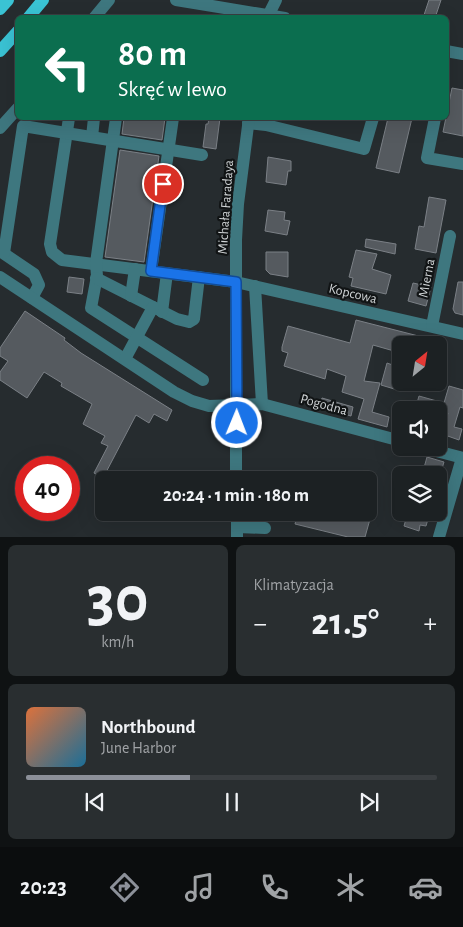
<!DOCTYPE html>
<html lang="pl">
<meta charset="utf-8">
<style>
:root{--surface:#1c2123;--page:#292e30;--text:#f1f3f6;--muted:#a0a3a6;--line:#3a3e41;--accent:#8c9099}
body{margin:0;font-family:"Alegreya Sans",sans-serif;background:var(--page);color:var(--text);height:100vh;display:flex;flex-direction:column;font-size:19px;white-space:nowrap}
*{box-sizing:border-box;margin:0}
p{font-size:16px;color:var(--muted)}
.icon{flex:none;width:28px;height:28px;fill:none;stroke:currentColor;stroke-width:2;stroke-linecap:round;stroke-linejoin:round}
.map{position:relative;height:537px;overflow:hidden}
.details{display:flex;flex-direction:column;gap:8px;padding:8px;background:#0f1213;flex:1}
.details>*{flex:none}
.top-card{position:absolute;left:15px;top:15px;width:434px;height:105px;border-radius:8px;box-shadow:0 5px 20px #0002,0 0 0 1px var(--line);background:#0b6e4f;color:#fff;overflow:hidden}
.needle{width:32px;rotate:30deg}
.buttons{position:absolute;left:392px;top:336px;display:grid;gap:10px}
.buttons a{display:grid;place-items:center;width:55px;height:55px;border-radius:8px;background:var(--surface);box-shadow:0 5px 20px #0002,0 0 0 1px var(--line);font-size:25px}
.speed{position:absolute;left:15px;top:456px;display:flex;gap:10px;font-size:25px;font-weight:700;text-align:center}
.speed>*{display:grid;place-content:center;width:65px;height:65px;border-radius:50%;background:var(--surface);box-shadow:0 5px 20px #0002,0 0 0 1px var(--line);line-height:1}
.speed .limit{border:8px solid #d22;background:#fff;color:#111}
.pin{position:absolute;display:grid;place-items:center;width:42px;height:42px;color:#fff;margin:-21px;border:2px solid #fff;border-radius:50%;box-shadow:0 1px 5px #0007}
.me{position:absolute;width:55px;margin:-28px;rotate:1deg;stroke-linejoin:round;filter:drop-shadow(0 0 4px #0008)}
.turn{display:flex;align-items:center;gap:18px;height:105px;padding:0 20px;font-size:22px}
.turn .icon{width:65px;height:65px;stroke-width:2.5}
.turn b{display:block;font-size:35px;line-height:42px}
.big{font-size:38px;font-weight:700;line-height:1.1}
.details .widget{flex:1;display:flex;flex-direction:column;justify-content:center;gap:8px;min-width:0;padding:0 18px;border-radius:8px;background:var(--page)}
.details .dial{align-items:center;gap:0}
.dial b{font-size:65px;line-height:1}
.song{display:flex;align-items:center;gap:15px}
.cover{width:60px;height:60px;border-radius:8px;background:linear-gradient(135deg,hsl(20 70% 55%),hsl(200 70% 35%))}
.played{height:5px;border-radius:2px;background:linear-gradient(90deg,var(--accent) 40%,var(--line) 40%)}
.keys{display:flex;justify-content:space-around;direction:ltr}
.heat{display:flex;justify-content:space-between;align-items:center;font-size:28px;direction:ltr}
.details .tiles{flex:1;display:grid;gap:8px;grid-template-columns:1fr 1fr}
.widget:last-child{grid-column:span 2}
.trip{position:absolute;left:95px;top:471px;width:282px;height:50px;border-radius:8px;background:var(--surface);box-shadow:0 5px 20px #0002,0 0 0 1px var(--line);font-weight:700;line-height:50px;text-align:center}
.menu{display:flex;height:80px;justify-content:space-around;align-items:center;background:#0b0d0e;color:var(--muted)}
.menu .icon{width:35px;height:35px}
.menu .current{color:var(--accent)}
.menu b{font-size:22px;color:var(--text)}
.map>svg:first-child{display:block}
</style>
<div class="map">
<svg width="463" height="537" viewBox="0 0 463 537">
<rect width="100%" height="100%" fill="#262c2f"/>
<g fill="#555a5f" stroke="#7b8086">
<path d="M429,0h12l-6,18h-12z"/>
<path d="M452,88l11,2v46l-20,-4z"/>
<path d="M124,118h41l-3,22 -40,-6z"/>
<path d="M209,118h11l-4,31 -13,-2 3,-23h2z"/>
<path d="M388,118h24l-13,55 -23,-5z"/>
<path d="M120,150l39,6 -15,106 -39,-5z"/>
<path d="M268,157l23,4v10h-3l-2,14 -20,-3z"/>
<path d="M429,197l17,3 -10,53 -21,-4 4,-23 5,1z"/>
<path d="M268,210l17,2 -1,8 6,1 -3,14 -22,-4z"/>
<path d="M366,239l30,5 -1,10 -30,-7z"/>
<path d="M356,250l21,4 -5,15 19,6 -5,19 -35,-8 2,-8 -4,-1z"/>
<path d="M266,252h22v25l-18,-3 -4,-4z"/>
<path d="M69,277l15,2 -2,15 -15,-2z"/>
<path d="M458,282h5v33l-8,-2 -2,-4z"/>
<path d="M413,283l18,4 -5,19 -18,-5z"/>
<path d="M25,311l40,27 -1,2 17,13 91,57 -5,11 -13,-7 -5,9 -13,-8 -33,63 -9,-5 14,-27 -7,-3 4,-7 -22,-12 9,-20 -31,-18 1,-3 -18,-11 -17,26 -27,-18v-8l8,-11 -8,-5v-8z"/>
<path d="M356,320l82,21v4h-43l-1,6 -21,-6 -9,36 16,2 -8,29 17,5 -2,10 -29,-8 6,-20 -22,-7 4,-16 -19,-7 -2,10 -41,-13 4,-13 -6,-2v-4l6,-21 62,17z"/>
<path d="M387,363l14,5v23l-20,-6z"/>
<path d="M449,386l14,4v18l-3,-1 -6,20 8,2 -3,11 -17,-6 6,-21 -9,-3h-24l4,-14 25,7z"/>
<path d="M322,398l31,9 -2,9 -32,-9z"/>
<path d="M427,457l17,5 -4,13h-18z"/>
<path d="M298,512h74l-7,25h-17l-53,-13z"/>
<path d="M408,512h22l-4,14 -6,-1 -1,6 -15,-5z"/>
</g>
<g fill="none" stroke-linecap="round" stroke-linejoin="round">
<g stroke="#3e777f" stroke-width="12">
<path d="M176,0l109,18"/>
<path d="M94,18l15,-18"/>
<path d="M267,18l9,-18"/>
<path d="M446,51l17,3"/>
<path d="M69,118l-19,126 2,8 10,8 174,22 227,52"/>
<path d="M116,118l-20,145 1,13 -6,32 112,72"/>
<path d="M435,118l-8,40 36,6"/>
<path d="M248,123l18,2 98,24 9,-31"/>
<path d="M0,128l18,-20"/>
<path d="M92,137l2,-19"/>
<path d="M0,251l34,23 5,11 -7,13"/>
<path d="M4,253l19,-127 179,29"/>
<path d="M151,271l22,-153"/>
<path d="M0,277l174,115 18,9 17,5 53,-2 139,37"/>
<path d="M96,278l81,41 12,3 5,-3 5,-42"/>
<path d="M255,286l7,118"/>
<path d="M131,296l4,-27"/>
<path d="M162,312l5,-39"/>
<path d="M432,326l18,-90"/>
<path d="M125,359l28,-52"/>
<path d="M425,448l38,10"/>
<path d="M236,480v-240l2,-36 11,-86"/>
<path d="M237,512v25"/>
<path d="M237,527l28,1"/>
<path d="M439,537l23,-79"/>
</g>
<g stroke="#3ac3d4" stroke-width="12">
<path d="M0,9l8,-9"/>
<path d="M28,18l15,-18"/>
<path d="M0,51l18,-20"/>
</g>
</g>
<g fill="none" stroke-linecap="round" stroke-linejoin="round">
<defs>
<path id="route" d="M163,184l-12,87 85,11 1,141"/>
</defs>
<use href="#route" stroke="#114b97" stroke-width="12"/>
<use href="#route" stroke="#1a73e8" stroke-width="9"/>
</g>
<g text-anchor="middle" stroke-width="4.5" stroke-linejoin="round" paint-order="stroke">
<g font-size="14" fill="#d0d4d6" stroke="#111415">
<text transform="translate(225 207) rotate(-86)" y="5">Michała Faradaya</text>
<text transform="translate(426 278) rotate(-79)" y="5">Mierna</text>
<text transform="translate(353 293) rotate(13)" y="5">Kopcowa</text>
<text transform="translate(324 404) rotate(15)" y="5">Pogodna</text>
</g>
</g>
</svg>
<div class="buttons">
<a><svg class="needle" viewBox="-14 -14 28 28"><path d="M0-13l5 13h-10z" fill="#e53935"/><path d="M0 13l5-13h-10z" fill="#a0a3a6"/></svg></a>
<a><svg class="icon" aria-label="sound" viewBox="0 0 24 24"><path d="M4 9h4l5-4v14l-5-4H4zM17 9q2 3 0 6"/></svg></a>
<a><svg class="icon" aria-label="layers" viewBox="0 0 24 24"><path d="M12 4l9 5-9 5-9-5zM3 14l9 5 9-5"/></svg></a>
</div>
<div class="speed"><div class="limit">40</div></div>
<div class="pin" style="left:163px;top:184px;background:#d93025"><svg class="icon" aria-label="arrive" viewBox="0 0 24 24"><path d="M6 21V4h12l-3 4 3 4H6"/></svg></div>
<svg class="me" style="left:237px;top:423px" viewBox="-20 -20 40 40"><circle r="17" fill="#1a73e8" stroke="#fff" stroke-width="3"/><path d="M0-11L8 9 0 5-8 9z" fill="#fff"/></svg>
<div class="trip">20:24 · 1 min · 180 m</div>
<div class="top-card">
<div class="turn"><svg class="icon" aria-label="left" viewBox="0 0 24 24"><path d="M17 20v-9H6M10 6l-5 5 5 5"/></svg><div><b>80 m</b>Skręć w lewo</div></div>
</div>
</div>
<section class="details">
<div class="tiles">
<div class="widget dial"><b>30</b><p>km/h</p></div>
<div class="widget"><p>Klimatyzacja</p>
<div class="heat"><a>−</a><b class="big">21.5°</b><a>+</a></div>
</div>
<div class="widget">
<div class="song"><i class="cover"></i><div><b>Northbound</b><p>June Harbor</p></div></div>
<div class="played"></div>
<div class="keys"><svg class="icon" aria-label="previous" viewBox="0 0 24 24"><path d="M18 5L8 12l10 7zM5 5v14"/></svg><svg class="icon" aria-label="pause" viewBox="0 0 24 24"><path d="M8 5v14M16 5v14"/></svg><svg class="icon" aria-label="next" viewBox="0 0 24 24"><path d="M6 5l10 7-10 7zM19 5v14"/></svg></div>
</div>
</div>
</section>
<nav class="menu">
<b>20:23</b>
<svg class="icon current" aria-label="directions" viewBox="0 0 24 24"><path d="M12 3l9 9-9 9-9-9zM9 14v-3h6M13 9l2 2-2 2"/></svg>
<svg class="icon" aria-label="music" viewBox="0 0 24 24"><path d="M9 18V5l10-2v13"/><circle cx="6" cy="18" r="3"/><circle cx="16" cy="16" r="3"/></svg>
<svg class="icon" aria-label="phone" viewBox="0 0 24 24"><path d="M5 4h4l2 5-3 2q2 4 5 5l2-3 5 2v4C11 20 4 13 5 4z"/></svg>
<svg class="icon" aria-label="climate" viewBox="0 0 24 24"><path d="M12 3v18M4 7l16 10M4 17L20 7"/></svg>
<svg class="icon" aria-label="car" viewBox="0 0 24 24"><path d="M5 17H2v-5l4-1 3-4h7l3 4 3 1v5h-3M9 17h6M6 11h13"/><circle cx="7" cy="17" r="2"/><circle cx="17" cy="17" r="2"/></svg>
</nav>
